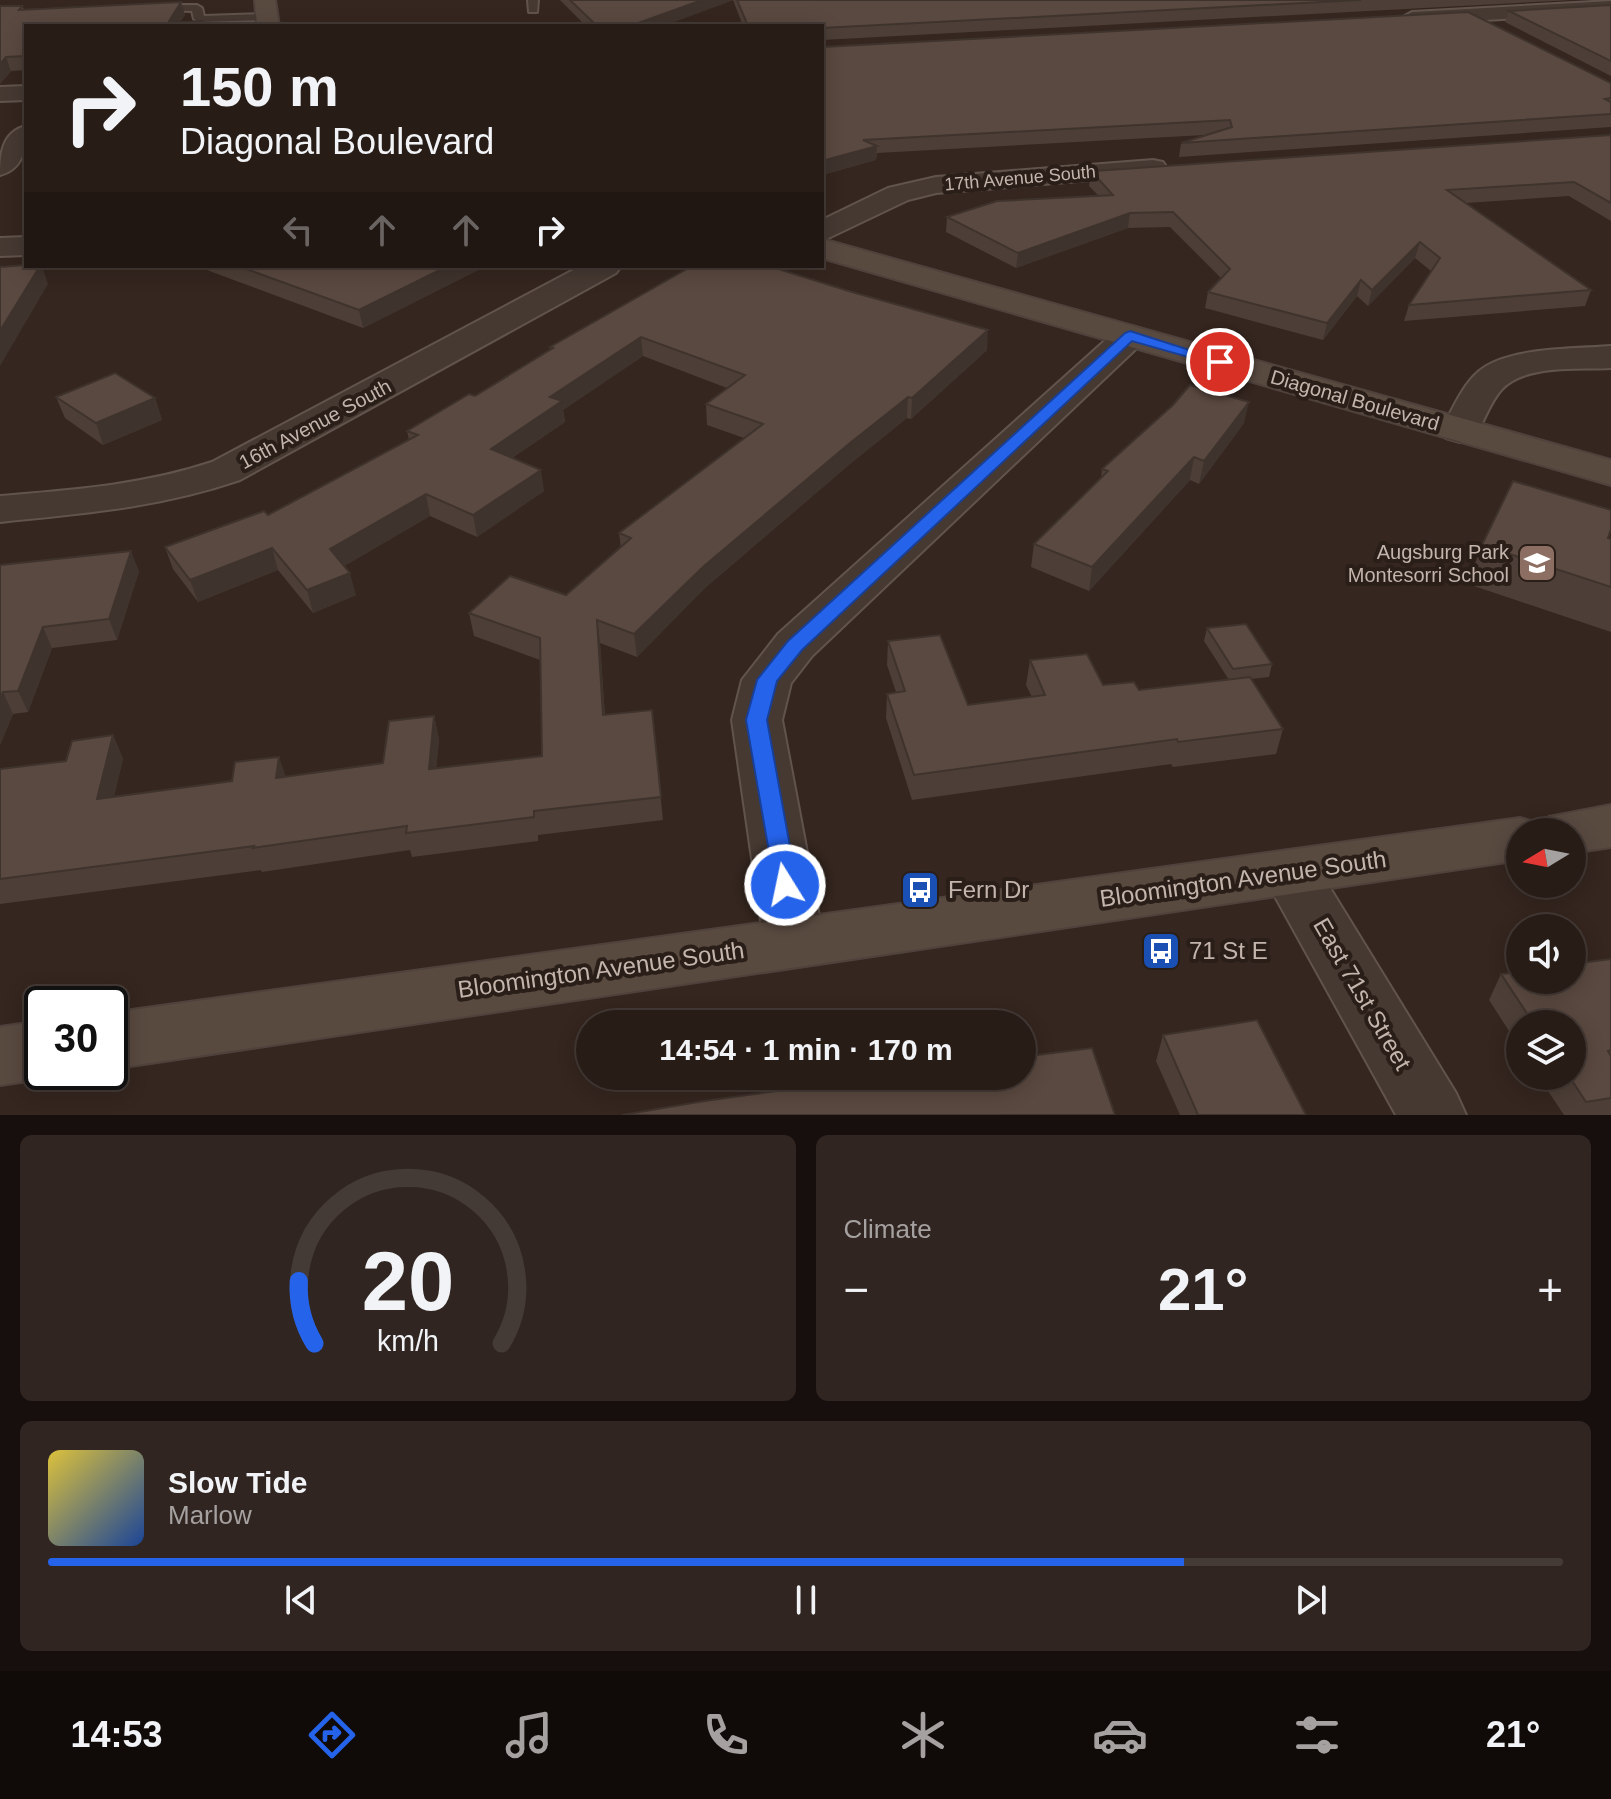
<!DOCTYPE html>
<meta charset="utf-8">
<style>
:root{--surface:#281c17;--page:#302520;--text:#f1f3f6;--muted:#a5a1a1;--line:#443a36;--accent:#2563eb}
body{margin:0;font-family:Arial,sans-serif;background:var(--page);color:var(--text);height:100vh;display:flex;flex-direction:column;font-size:30px;white-space:nowrap}
*{box-sizing:border-box;margin:0}
p{font-size:26px;color:var(--muted)}
.icon{flex:none;width:44px;height:44px;fill:none;stroke:currentColor;stroke-width:2;stroke-linecap:round;stroke-linejoin:round}
.map{position:relative;height:1115px;overflow:hidden}
.sheet{display:flex;flex-direction:column;gap:20px;padding:20px;background:#160f0d;flex:1}
.sheet>*{flex:none}
.banner{position:absolute;left:24px;top:24px;width:800px;height:244px;border-radius:0px;box-shadow:0 4px 20px #0003,0 0 0 2px var(--line);background:#281c17;color:var(--text);overflow:hidden}
.needle{width:52px;rotate:260deg}
.controls{position:absolute;left:1506px;top:818px;display:grid;gap:16px}
.controls a{display:grid;place-items:center;width:80px;height:80px;border-radius:50%;background:var(--surface);box-shadow:0 4px 20px #0003,0 0 0 2px var(--line);font-size:40px}
.speed{position:absolute;left:24px;top:986px;display:flex;gap:16px;font-size:40px;font-weight:700;text-align:center}
.speed>*{display:grid;place-content:center;width:104px;height:104px;border-radius:50%;background:var(--surface);box-shadow:0 4px 20px #0003,0 0 0 2px var(--line);line-height:1}
.speed .limit{border:4px solid #111;border-radius:12px;background:#fff;color:#111}
.pin{position:absolute;display:grid;place-items:center;width:68px;height:68px;color:#fff;margin:-34px;border:4px solid #fff;border-radius:50%;box-shadow:0 2px 8px #0007}
.me{position:absolute;width:88px;margin:-44px;rotate:350deg;stroke-linejoin:round;filter:drop-shadow(0 0 6px #0008)}
.turn{display:flex;align-items:center;gap:28px;height:168px;padding:0 24px;font-size:36px}
.turn .icon{width:104px;height:104px;stroke-width:2.5}
.turn b{display:block;font-size:56px;line-height:68px}
.lanes{display:flex;align-items:center;height:76px;padding:0 24px;background:#0003;justify-content:center;gap:40px;direction:ltr}
.lanes .off{opacity:.35}
.big{font-size:60px;font-weight:800;line-height:1.1}
.sheet .tile{flex:1;display:flex;flex-direction:column;justify-content:center;gap:12px;min-width:0;padding:0 28px;border-radius:12px;background:var(--page)}
.sheet .dial{align-items:center;gap:0}
.dial svg{height:208px;overflow:visible;fill:none;stroke:var(--line);stroke-width:7;stroke-linecap:round;text-anchor:middle}
.dial text{fill:var(--text);stroke:none}
.song{display:flex;align-items:center;gap:24px}
.cover{width:96px;height:96px;border-radius:12px;background:linear-gradient(135deg,hsl(50 70% 55%),hsl(220 70% 35%))}
.played{height:8px;border-radius:4px;background:linear-gradient(90deg,var(--accent) 75%,var(--line) 75%)}
.keys{display:flex;justify-content:space-around;direction:ltr}
.heat{display:flex;justify-content:space-between;align-items:center;font-size:44px;direction:ltr}
.sheet .tiles{flex:1;display:grid;gap:20px;grid-template-columns:1fr 1fr}
.tile:last-child{grid-column:span 2}
.trip{position:absolute;left:576px;top:1010px;width:460px;height:80px;border-radius:40px;background:var(--surface);box-shadow:0 4px 20px #0003,0 0 0 2px var(--line);font-weight:800;line-height:80px;text-align:center}
.tab-bar{display:flex;height:128px;justify-content:space-around;align-items:center;background:#100b09;color:var(--muted)}
.tab-bar .icon{width:56px;height:56px}
.tab-bar .current{color:var(--accent)}
.tab-bar b{font-size:36px;color:var(--text)}
.map>svg:first-child{display:block}
</style>
<div class="map">
<svg width="1611" height="1115" viewBox="0 0 1611 1115">
<rect width="100%" height="100%" fill="#35261f"/>
<g fill="none" stroke-linecap="round" stroke-linejoin="round">
<defs>
<g id="lane">
<path d="M528,0h10l-1,12h-8z"/>
<path d="M153,5h44l5,3 2,8 63,-2 5,3 -5,3 -68,2 -5,-3 -2,-8 -43,-1v-4z"/>
</g>
<g id="street">
<path d="M1611,1v12l-199,11 -11,-6 11,-6z"/>
<path d="M26,86v14l-26,1v-14z"/>
<path d="M26,126c0,21 -2,43 -26,49 0,-21 2,-43 26,-49z"/>
<path d="M1153,160l10,2 4,6 -4,6 -227,19 -28,7 -86,41v-21l66,-32 48,-11z"/>
<path d="M26,237v18l-26,1v-18z"/>
<path d="M581,266h40l-5,7 -376,207c-83,28 -154,33 -240,42v-26c72,-6 143,-11 212,-34z"/>
<path d="M1130,326l12,3 5,7 -5,7 -330,313 -21,27 -9,37 42,222 -9,18 -21,7 -21,-7 -9,-18 -32,-222 10,-40 36,-46 340,-305z"/>
<path d="M1611,346v22c-32,2 -85,-4 -109,21 -13,14 -18,34 -28,49l-14,4 -14,-4 -5,-8c11,-19 20,-43 37,-58 28,-25 96,-23 133,-26z"/>
<path d="M1291,851l20,6 145,236 10,22h-70l-134,-242 9,-16z"/>
</g>
<g id="secondary">
<path d="M255,0h20l4,26h-22z"/>
<path d="M822,239l789,221v25l-789,-227z"/>
<path d="M1611,805v42l-39,6v-21h-52v28l-1410,209v-56l1410,-195 20,6 3,5 6,-12z"/>
<path d="M42,1021v51h18l-18,7 -42,6v-58z"/>
</g>
</defs>
<use href="#lane" stroke="#61544d" stroke-width="4"/>
<use href="#street" stroke="#61544d" stroke-width="4"/>
<use href="#secondary" stroke="#4f423c" stroke-width="4"/>
<use href="#lane" fill="#463932" fill-rule="evenodd"/>
<use href="#street" fill="#463932" fill-rule="evenodd"/>
<use href="#secondary" fill="#594a40" fill-rule="evenodd"/>
</g>
<g fill="#4d3f37">
<path d="M560,0h1013l-751,40v-14h-79l-10,-26 -70,26h-77z"/>
<path d="M181,2l4,13 -5,7 22,-1 2,5h-178v44l-15,1 -11,13v-78h22l2,3z"/>
<path d="M1611,5v71l-106,-54 4,-11z"/>
<path d="M822,47l789,36v44l-432,30 2,-14 24,-8 -328,18 -1,7 -54,15z"/>
<path d="M1611,135v86l-42,-25 -103,7 125,87 -6,16 -181,15 5,-16 22,-34 -16,-13 -47,48 -11,-10 -34,44 -118,-32 3,-16 13,-14 -51,-51 -42,1 -112,40 -70,-36 1,-15 152,-21 -10,-10 2,-15z"/>
<path d="M196,266h290l-123,62z"/>
<path d="M692,266l295,84 -76,69 -4,-1 -57,46 -145,124 -68,69 -37,-14 5,72 47,-5 11,110 -125,15v6l-126,16 -2,-7 -148,22 -1,-2 -261,34v-135l66,-8 47,-26 10,24 -9,37 118,-15 47,-24 6,20 98,-14 51,-47 5,24 -3,28 106,-12 -2,-96 -66,-24 -5,-23 97,-18 55,-47 -2,-15 125,-95 -37,-13 -1,-21 21,-16 -84,-32 -80,54 2,12 -53,36 32,33 -67,46 -47,-21 -86,50 12,29 -43,18 -35,-43 -80,32 -25,-33 -8,-22 103,-32 141,-75 -2,-9 68,-35 75,-47v-2z"/>
<path d="M56,397l99,1 7,22 -59,25 -38,-27z"/>
<path d="M1244,423l-45,61 -9,-4 -101,111 -58,-24 3,-23 67,-66 1,-9z"/>
<path d="M1608,538l3,1v93l-143,-48 14,-39z"/>
<path d="M0,565l139,6 -22,69 -65,8 -24,64 -15,2 -13,31z"/>
<path d="M1207,628l65,36 -3,13 -18,2 32,50 -7,25 -103,13 -2,-3 -259,36 -26,-82 1,-24 9,-2 -9,-27 1,-24 80,64 64,-8 -6,-12 4,-25 73,25 36,5 90,-10 -25,-39z"/>
<path d="M1611,959v156h-47l-26,-39h34v-52h-52v24l-31,-48 12,-26z"/>
<path d="M1163,1035l143,80h-126l-24,-54z"/>
</g>
<g fill="#3f332d">
<path d="M702,0h31l-70,26h-33z"/>
<path d="M181,2l4,13 -7,11 -10,-3z"/>
<path d="M6,57l5,14 -11,13v-20z"/>
<path d="M877,146l-1,14 -54,15v-14z"/>
<path d="M1130,213l-2,15 -112,40 2,-15z"/>
<path d="M1420,242l-5,16 -47,48 4,-16z"/>
<path d="M40,266h2l6,18 -48,82v-35z"/>
<path d="M448,266h38l-123,62 -4,-18z"/>
<path d="M1361,280l-4,16 -34,44 4,-17z"/>
<path d="M988,330l-1,20 -76,69 1,-21z"/>
<path d="M641,337l2,19 -80,54 2,12 -71,48 -3,-21 59,-52z"/>
<path d="M908,397l-1,21 -57,46 -145,124 -68,69 -3,-23 70,-68 146,-123z"/>
<path d="M155,398l7,22 -59,25 -7,-22z"/>
<path d="M1249,402l-5,21 -45,61 5,-23z"/>
<path d="M1194,457l-4,23 -101,111 3,-24z"/>
<path d="M541,470l3,21 -67,46 -4,-22z"/>
<path d="M426,494l4,22 -94,55 -6,-22z"/>
<path d="M272,548l6,22 -80,32 -8,-22z"/>
<path d="M131,551l8,20 -22,69 -8,-21z"/>
<path d="M350,573l6,22 -43,18 -6,-23z"/>
<path d="M597,620l3,23 6,96 -3,-24z"/>
<path d="M43,627l9,21 -24,64 -10,-21z"/>
<path d="M3,692l10,22 -13,31v-47z"/>
<path d="M434,716l5,24 -5,53 -5,-24z"/>
<path d="M113,735l10,24 -15,63 -11,-23z"/>
<path d="M279,757l8,23 -11,-2z"/>
</g>
<g fill="#5a4940" stroke="#3f332d" stroke-width="2">
<path d="M570,0h132l-72,26h-33z"/>
<path d="M737,0h624l-539,28v-2h-74z"/>
<path d="M181,2l-13,21 34,-2 -2,5h-174v30l-20,1 -6,7v-58h22l-3,4z"/>
<path d="M1611,5v56l-102,-50z"/>
<path d="M1468,12l143,71v15l-6,1 6,3v12l-430,29 51,-16 -2,-7 -367,20 14,6 -55,15v-114z"/>
<path d="M1611,135v68l-37,-21 -127,8 144,100 -182,15 31,-47 -20,-16 -48,48 -11,-10 -34,43 -119,-31 22,-23 -57,-57 -43,1 -112,40 -71,-36 50,-16 116,-6 -22,-24h3z"/>
<path d="M26,265l14,1 -40,65v-64z"/>
<path d="M238,266h210l-89,44z"/>
<path d="M692,266h77l83,26 136,38 -76,68 -4,-1 -58,46 -146,123 -70,68 -37,-14 6,95 49,-5 9,87 -127,14v6l-128,16 1,-7 -154,22 1,-2 -254,33v-110l66,-8 6,-20 41,-6 -16,64 135,-18 3,-19 44,-5 -3,21 107,-15 6,-42 45,-5 -5,53 113,-13 -2,-118 -71,-25 41,-37 56,19 65,-57 -12,-5 144,-109 -57,-20 39,-29 -104,-38 -91,60 12,4 -71,48 50,21 -68,45 -47,-21 -96,55 20,24 -43,17 -35,-42 -82,32 -25,-33 99,-36 4,4 150,-80 -11,-4 62,-37 6,2 78,-48 -3,-1z"/>
<path d="M115,373l40,25 -59,25 -40,-26z"/>
<path d="M1190,385l59,17 -45,59 -10,-4 -102,110 -58,-23 74,-73 -6,-2 71,-64z"/>
<path d="M1513,481l98,29v19l-3,9 3,1v48l-129,-42z"/>
<path d="M131,551l-22,68 -66,8 -25,64 -15,1 -3,6v-133z"/>
<path d="M1246,624l26,40 -39,5 -26,-41z"/>
<path d="M940,635l28,70 77,-10 -15,-35 57,-6 16,31 31,-3 5,8 111,-13 33,52 -105,13 -1,-3 -263,36 -27,-81 18,-3 -17,-50z"/>
<path d="M1611,959v91l-3,1 3,5v42l-25,4 -17,-26h3v-52h-38l-33,-50 19,-2v8h52v-16z"/>
<path d="M1257,1020l49,95h-108l-35,-80z"/>
<path d="M1092,1048l23,67h-493l82,-14 181,-25h137v-19z"/>
</g>
<path fill="#2563eb" stroke="#184099" stroke-width="2" d="M1130,331l97,31 -7,4 -88,-25 -330,309 -25,31 -10,39 30,165 -4,7 -8,3 -9,-3 -30,-172 11,-40 31,-39 337,-308z"/>
<defs>
<symbol id="school-square" viewBox="-11 -11 22 22"><rect x="-9" y="-9" width="18" height="18" rx="4" fill="#8d6e63" stroke="#2a1e18"/><path d="M0-5L7-2L0 1L-7-2ZM-4 1L0 2.5L4 1V4Q0 6-4 4Z" fill="#fff"/></symbol>
<symbol id="bus-square" viewBox="-11 -11 22 22"><rect x="-9" y="-9" width="18" height="18" rx="4" fill="#1a4fb4" stroke="#2a1e18"/><path d="M-5-6H5V4H4V6H2V4H-2V6H-4V4H-5ZM-3.5-4V0h7V-4ZM-3.5 1.2v1.5H-2V1.2ZM2 1.2v1.5H3.5V1.2Z" fill="#fff"/></symbol>
</defs>
<g fill-rule="evenodd">
<use href="#school-square" x="1515" y="541" width="44" height="44"/>
<use href="#bus-square" x="898" y="868" width="44" height="44"/>
<use href="#bus-square" x="1139" y="929" width="44" height="44"/>
</g>
<g text-anchor="middle" stroke-width="8" stroke-linejoin="round" paint-order="stroke">
<g font-size="18" fill="#c3b5ac" stroke="#2a1e18">
<text transform="translate(1020 178) rotate(-5)" y="6">17th Avenue South</text>
</g>
<g font-size="20" fill="#c3b5ac" stroke="#2a1e18">
<text transform="translate(1355 400) rotate(16)" y="7">Diagonal Boulevard</text>
<text transform="translate(315 424) rotate(-28)" y="7">16th Avenue South</text>
</g>
<g font-size="20" fill="#c3b5ac" stroke="#2a1e18" text-anchor="end">
<text x="1509" y="559">Augsburg Park<tspan x="1509" dy="23">Montesorri School</tspan></text>
</g>
<g font-size="24" fill="#c3b5ac" stroke="#2a1e18">
<text transform="translate(1243 879) rotate(-8)" y="8">Bloomington Avenue South</text>
<text transform="translate(601 970) rotate(-8)" y="8">Bloomington Avenue South</text>
<text transform="translate(1362 994) rotate(60)" y="8">East 71st Street</text>
</g>
<g font-size="24" fill="#c3b5ac" stroke="#2a1e18" text-anchor="start">
<text x="948" y="898">Fern Dr</text>
<text x="1189" y="959">71 St E</text>
</g>
</g>
</svg>
<div class="controls">
<a><svg class="needle" viewBox="-14 -14 28 28"><path d="M0-13l5 13h-10z" fill="#e53935"/><path d="M0 13l5-13h-10z" fill="#a5a1a1"/></svg></a>
<a><svg class="icon" aria-label="sound" viewBox="0 0 24 24"><path d="M4 9h4l5-4v14l-5-4H4zM17 9q2 3 0 6"/></svg></a>
<a><svg class="icon" aria-label="layers" viewBox="0 0 24 24"><path d="M12 4l9 5-9 5-9-5zM3 14l9 5 9-5"/></svg></a>
</div>
<div class="speed"><div class="limit">30</div></div>
<div class="pin" style="left:1220px;top:362px;background:#d93025"><svg class="icon" aria-label="arrive" viewBox="0 0 24 24"><path d="M6 21V4h12l-3 4 3 4H6"/></svg></div>
<svg class="me" style="left:785px;top:885px" viewBox="-20 -20 40 40"><circle r="17" fill="#2563eb" stroke="#fff" stroke-width="3"/><path d="M0-11L8 9 0 5-8 9z" fill="#fff"/></svg>
<div class="trip">14:54 · 1 min · 170 m</div>
<div class="banner">
<div class="turn"><svg class="icon" aria-label="right" viewBox="0 0 24 24"><path d="M7 20v-9h11M14 6l5 5-5 5"/></svg><div><b>150 m</b>Diagonal Boulevard</div></div>
<div class="lanes"><svg class="icon off" aria-label="left" viewBox="0 0 24 24"><path d="M17 20v-9H6M10 6l-5 5 5 5"/></svg><svg class="icon off" aria-label="ahead" viewBox="0 0 24 24"><path d="M12 20V5M6 11l6-6 6 6"/></svg><svg class="icon off" aria-label="ahead" viewBox="0 0 24 24"><path d="M12 20V5M6 11l6-6 6 6"/></svg><svg class="icon" aria-label="right" viewBox="0 0 24 24"><path d="M7 20v-9h11M14 6l5 5-5 5"/></svg></div>
</div>
</div>
<section class="sheet">
<div class="tiles">
<div class="tile dial"><svg viewBox="0 0 100 80">
<path d="M14 69A42 42 0 1 1 86 69"/>
<path d="M14 69A42 42 0 0 1 8 45" stroke="#2563eb"/>
<text x="50" y="56" font-size="32" font-weight="700">20</text>
<text x="50" y="72" font-size="11">km/h</text>
</svg></div>
<div class="tile"><p>Climate</p>
<div class="heat"><a>−</a><b class="big">21°</b><a>+</a></div>
</div>
<div class="tile">
<div class="song"><i class="cover"></i><div><b>Slow Tide</b><p>Marlow</p></div></div>
<div class="played"></div>
<div class="keys"><svg class="icon" aria-label="previous" viewBox="0 0 24 24"><path d="M18 5L8 12l10 7zM5 5v14"/></svg><svg class="icon" aria-label="pause" viewBox="0 0 24 24"><path d="M8 5v14M16 5v14"/></svg><svg class="icon" aria-label="next" viewBox="0 0 24 24"><path d="M6 5l10 7-10 7zM19 5v14"/></svg></div>
</div>
</div>
</section>
<nav class="tab-bar">
<b>14:53</b>
<svg class="icon current" aria-label="directions" viewBox="0 0 24 24"><path d="M12 3l9 9-9 9-9-9zM9 14v-3h6M13 9l2 2-2 2"/></svg>
<svg class="icon" aria-label="music" viewBox="0 0 24 24"><path d="M9 18V5l10-2v13"/><circle cx="6" cy="18" r="3"/><circle cx="16" cy="16" r="3"/></svg>
<svg class="icon" aria-label="phone" viewBox="0 0 24 24"><path d="M5 4h4l2 5-3 2q2 4 5 5l2-3 5 2v4C11 20 4 13 5 4z"/></svg>
<svg class="icon" aria-label="climate" viewBox="0 0 24 24"><path d="M12 3v18M4 7l16 10M4 17L20 7"/></svg>
<svg class="icon" aria-label="car" viewBox="0 0 24 24"><path d="M5 17H2v-5l4-1 3-4h7l3 4 3 1v5h-3M9 17h6M6 11h13"/><circle cx="7" cy="17" r="2"/><circle cx="17" cy="17" r="2"/></svg>
<svg class="icon" aria-label="filters" viewBox="0 0 24 24"><path d="M4 7h16M4 17h16"/><circle cx="9" cy="7" r="2"/><circle cx="15" cy="17" r="2"/></svg>
<b>21°</b>
</nav>
